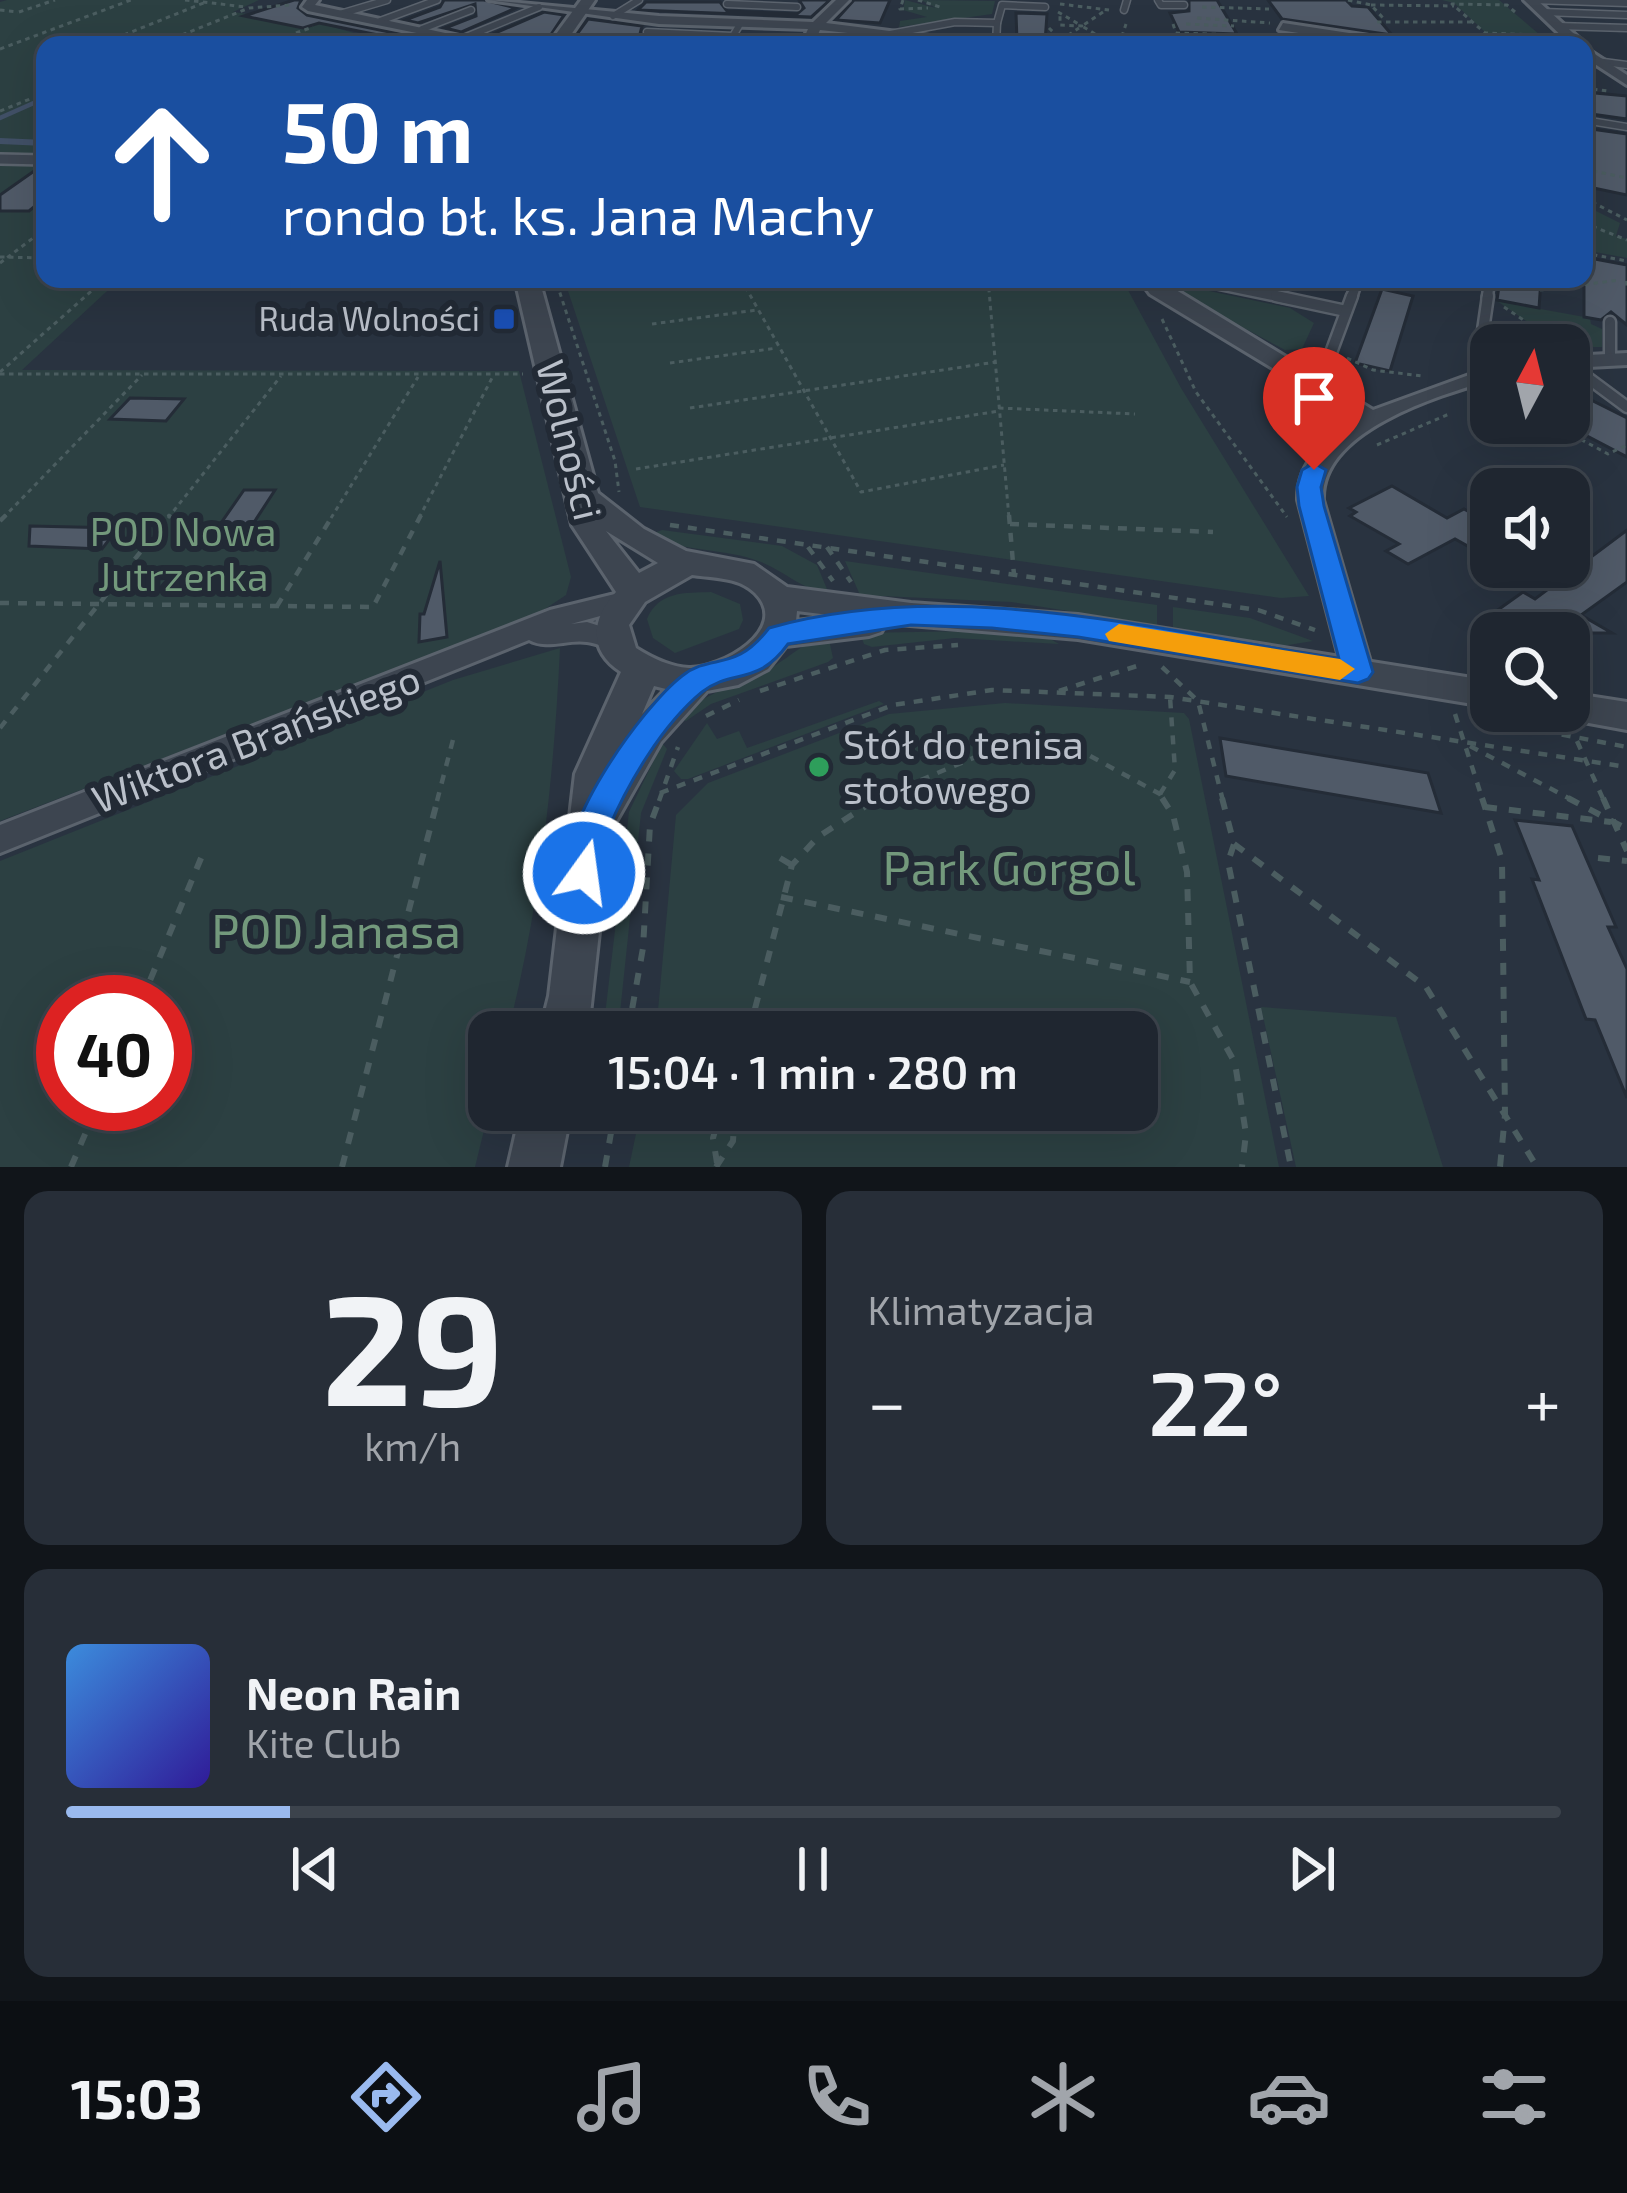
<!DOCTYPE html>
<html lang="pl">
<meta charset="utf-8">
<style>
:root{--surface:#1f2630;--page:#272e38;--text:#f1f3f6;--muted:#a1a5ab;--line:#3c434c;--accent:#9abaef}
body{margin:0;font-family:"Exo 2",sans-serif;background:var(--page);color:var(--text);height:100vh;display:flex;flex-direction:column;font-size:45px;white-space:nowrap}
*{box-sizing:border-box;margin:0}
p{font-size:39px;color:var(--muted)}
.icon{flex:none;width:66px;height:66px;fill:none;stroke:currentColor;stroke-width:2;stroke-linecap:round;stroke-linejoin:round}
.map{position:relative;height:1167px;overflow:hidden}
.drawer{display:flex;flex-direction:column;gap:24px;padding:24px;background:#11151a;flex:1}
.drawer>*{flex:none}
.banner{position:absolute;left:36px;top:36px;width:1557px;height:252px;border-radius:24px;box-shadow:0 12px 48px #0002,0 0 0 3px var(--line);background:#1a4fa0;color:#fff;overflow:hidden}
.needle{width:78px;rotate:7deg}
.controls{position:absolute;left:1470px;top:324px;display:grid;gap:24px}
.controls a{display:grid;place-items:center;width:120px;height:120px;border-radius:24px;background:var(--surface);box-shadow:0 12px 48px #0002,0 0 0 3px var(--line);font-size:60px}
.speed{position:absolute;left:36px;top:975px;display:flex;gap:24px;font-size:60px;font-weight:700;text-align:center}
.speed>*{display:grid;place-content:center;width:156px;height:156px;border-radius:50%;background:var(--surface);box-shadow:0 12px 48px #0002,0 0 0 3px var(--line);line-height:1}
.speed .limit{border:18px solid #d22;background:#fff;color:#111}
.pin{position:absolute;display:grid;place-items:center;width:102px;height:102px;color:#fff;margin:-123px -51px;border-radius:50% 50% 50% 0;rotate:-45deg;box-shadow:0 0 12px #0007}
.pin .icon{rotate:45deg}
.me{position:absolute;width:132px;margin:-66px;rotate:14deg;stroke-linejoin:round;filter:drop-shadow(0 0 9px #0008)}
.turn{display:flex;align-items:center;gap:42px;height:252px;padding:0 48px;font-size:54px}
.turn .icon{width:156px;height:156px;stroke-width:2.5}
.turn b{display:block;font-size:84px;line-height:102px}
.big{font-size:90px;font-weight:600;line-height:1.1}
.drawer .card{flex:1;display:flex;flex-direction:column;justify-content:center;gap:18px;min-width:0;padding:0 42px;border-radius:24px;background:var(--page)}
.drawer .dial{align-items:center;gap:0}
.dial b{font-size:156px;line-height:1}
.song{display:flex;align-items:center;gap:36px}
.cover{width:144px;height:144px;border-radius:18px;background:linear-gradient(135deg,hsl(210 70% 55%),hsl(250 70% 35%))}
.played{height:12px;border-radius:6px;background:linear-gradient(90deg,var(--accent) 15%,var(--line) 15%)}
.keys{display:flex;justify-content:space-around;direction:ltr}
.heat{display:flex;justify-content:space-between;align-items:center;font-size:66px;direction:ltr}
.drawer .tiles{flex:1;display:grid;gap:24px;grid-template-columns:1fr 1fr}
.card:last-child{grid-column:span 2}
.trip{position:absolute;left:468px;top:1011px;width:690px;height:120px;border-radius:24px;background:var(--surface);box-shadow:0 12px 48px #0002,0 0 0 3px var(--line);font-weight:600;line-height:120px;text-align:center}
.dock{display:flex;height:192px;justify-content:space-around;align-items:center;background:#0c0f13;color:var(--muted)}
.dock .icon{width:84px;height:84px}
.dock .on{color:var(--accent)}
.dock b{font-size:54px;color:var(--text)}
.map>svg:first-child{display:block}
</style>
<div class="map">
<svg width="1627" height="1167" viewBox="0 0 1627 1167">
<rect width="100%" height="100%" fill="#293340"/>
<g fill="#2c4042" fill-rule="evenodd">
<path d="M7,0h252l-26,12 89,12 50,14 32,2 -6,3 6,2h-359v109l-45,3v-155z"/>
<path d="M905,0l31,8 -15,-8 74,1 -3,13 -93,13 1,-6 27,-4 -24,-7z"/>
<path d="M1442,0h57l41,35 -54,-2 -32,-30z"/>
<path d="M0,164h45v115h75l-98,91 497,1 52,206 -5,18 -30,20 -536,206z"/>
<path d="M1584,205l36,18 -4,13 11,3v19l-43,-8z"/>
<path d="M564,279h558l59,109 128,208 -28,2 -641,-91z"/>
<path d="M1152,279l24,1v4l114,24 24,15 -12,26 -17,1z"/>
<path d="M1497,301l93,17 1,6 11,5v18h-15l-16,-14 -39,-8z"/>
<path d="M662,530l120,16 35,19 12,29c-28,-5 -43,-22 -68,-32 -38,-15 -71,-8 -112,-27z"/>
<path d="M845,561l312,44v20l-146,-23 -151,-7z"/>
<path d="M711,592l29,12 3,16 -4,9 -64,24 -22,-15 -6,-19c12,-28 37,-26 64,-27z"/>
<path d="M1173,607l77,11 63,23 -31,5 -109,-19z"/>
<path d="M971,631l74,5 14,8 -104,-6 -83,9 -8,-3 -4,-11z"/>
<path d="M828,635l5,23 -5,4 -117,42 -25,17 -8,-3c26,-25 52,-30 84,-45 26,-13 37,-29 66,-38z"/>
<path d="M560,648c-6,129 -20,258 -52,384h-19v78l-14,57h-475v-306l453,-181zM63,1002h102v102h-102z"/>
<path d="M879,701l5,3 -196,75h-7l-7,-8 33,-48 10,16 22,-8 8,17z"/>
<path d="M1005,703l179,10 5,6 90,448h-650l12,-57h496v-78h-481l20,-217 32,-32 181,-69z"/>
<path d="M662,743l5,6 -26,64 -23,219h-15l26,-220z"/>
<path d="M1261,1007l135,10 47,150h-147z"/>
</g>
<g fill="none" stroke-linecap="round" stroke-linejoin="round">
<path stroke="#415067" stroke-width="4.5" d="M0,118l45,-20"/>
<path stroke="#415067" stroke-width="6" d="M0,141l45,2"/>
</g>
<g fill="#505a68" stroke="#242c37" stroke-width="3">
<path d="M294,0h7l-3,8 9,7 146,30h-25l-109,-22 -16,5 -59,-12z"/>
<path d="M444,0h40l32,8 -55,24 -16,-4 31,-12 -1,-12 -57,19 -13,-3 35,-13z"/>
<path d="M799,0h31l-19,17 -173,-7 8,-8h74l7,9 70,3 7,-6z"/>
<path d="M854,0h36l-10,23 -44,-3z"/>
<path d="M1189,0h28l20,34 -58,-2 -9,-19 19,-2z"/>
<path d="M1268,0h78l6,6 16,1 24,28 -110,-16z"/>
<path d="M544,12l20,3 -20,30h-39l-19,-8z"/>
<path d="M1016,13l31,1 -2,28 -28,-1z"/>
<path d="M588,19l54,7 -2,8 6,5 -77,6z"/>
<path d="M1584,92l43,4v23l-43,-6z"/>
<path d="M1584,128l43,6v61l-43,-9z"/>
<path d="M37,169h8v29l-16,13h-29v-16z"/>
<path d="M1584,257l43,8v60l-16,-13 -10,8 -17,-3z"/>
<path d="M1500,279h41l-2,29 -42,-8z"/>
<path d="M1382,289l31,7 -23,75 -35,-8z"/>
<path d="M1569,389l58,29v39l-42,-22 -16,8z"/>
<path d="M130,398l54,1 -18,22 -56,-2z"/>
<path d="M1392,486l55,32 17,-9 27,15v35l-36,-20 -47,25 -22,-13 13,-7 -49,-28 6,-4 -7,-4z"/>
<path d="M244,490h31l-24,37h19l-17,23 -48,-4z"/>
<path d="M30,526l88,2 -16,21 -73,-3z"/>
<path d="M1627,530v52l-46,33 31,18h-97l-27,-16 35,-25 12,7z"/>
<path d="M440,561l7,76 -28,5 1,-28h4z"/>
<path d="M1220,738l208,35 13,40 -215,-37z"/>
<path d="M1515,820l57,6 44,101h-8l19,42v129l-32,-78 -9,-1 -54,-140 7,1z"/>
</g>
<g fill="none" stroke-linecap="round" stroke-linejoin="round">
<defs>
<g id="service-far2">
<path d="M1158,0l3,5h23"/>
<path d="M1531,0l96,3"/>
<path d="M727,4l70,3"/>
<path d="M1124,10l3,-10"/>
<path d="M1543,12l84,3"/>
<path d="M340,14l47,-14"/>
<path d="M613,16l26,-16"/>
<path d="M380,21l57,-21"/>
<path d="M1557,26l70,2"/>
<path d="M422,29l49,-19"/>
<path d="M647,32l86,4 7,-12"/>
<path d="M890,34l65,-12 42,1 5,-18 43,2"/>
<path d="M466,37l73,-30"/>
<path d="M723,45l85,-2"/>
<path d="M996,45l1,-22"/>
<path d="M1596,61l31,4"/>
<path d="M1584,120l43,7"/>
</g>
<g id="service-far1">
<path d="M0,159l45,1"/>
<path d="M1193,279l97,20"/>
<path d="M1351,299l7,-20"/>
<path d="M1487,299l3,-20"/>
</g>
<g id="service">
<path d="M1276,296l70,15"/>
<path d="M1488,296l-7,48 10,18"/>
<path d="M1610,322v38"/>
<path d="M1569,364l58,43"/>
<path d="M1319,385l33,-89"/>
</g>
<g id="minor">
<path d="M307,0h12l-4,5 186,40h-25l-168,-34 -6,-4z"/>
<path d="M488,0l171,16 154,6 23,-22h13l-23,23 175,22h-42l-139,-15 -7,15h-12l7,-16 -149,-5z"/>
<path d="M1524,0h13l46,42 1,3v1l-13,-1z"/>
<path d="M1283,23l119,18 6,4h-31l-98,-15z"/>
<path d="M1584,47l43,28v10l-43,-28z"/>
<path d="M1139,279h19l215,131 118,-43v13c-54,16 -171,51 -168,120l50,172 -5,7h-20l-5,-7 -45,-172c-1,-38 28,-63 59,-81l-207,-125z"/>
<path d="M1627,353v12l-58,3v-12z"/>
<path d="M623,592l10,3 4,6 -4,6 -62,17 16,-2 38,12 4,7 -4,7c-15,4 -23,-4 -38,-6 -20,-3 -40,8 -58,-2l-529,213v-28l550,-215z"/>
</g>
<g id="tertiary">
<path d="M581,0h14l-31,45h-16z"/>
<path d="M515,279h24l59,214 46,36 42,22 68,13 33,23 124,16 167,12 413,66v26l-413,-68 -192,-16 -5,9 -12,4 -83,10 -18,23 -30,16 -31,6 -46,51 -51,90 -22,200h-48l9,-36 26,-222 46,-102c-33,-21 -30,-53 -5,-80l-44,-67zM606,531l52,32 -19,10zM692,575c21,3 47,2 63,18 37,37 -35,76 -66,75 -19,-1 -37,-10 -53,-20l-7,-23 16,-23zM797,611l40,5 -41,5zM654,686l12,3 -24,25z"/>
<path d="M1569,693l58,9v28l-71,-13 -3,-6h16z"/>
<path d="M521,1110h50l-11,57h-52z"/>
</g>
</defs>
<use href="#service-far2" stroke="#5b636d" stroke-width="9"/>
<use href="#service-far1" stroke="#5b636d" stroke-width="14"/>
<use href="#service" stroke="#5b636d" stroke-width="15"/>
<use href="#minor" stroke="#5b636d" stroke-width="6"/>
<use href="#tertiary" stroke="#5b636d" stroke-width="6"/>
<g stroke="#4b5d60" stroke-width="3" stroke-dasharray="4.5 4.5" stroke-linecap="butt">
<path d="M185,0l61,7"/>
<path d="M903,0l-3,9 28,-1"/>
<path d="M918,0l22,7"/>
<path d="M1348,0l23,5 14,15"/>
<path d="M1060,4l49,6"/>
<path d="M1371,5l83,1"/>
<path d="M1202,7l67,2"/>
<path d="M0,10l18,2"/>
<path d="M19,12l36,-12"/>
<path d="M1058,12l24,14 -22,-1v-11"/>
<path d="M1103,12l-21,14 31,19"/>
<path d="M1515,12l-8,-7 -55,-1 33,29 53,2"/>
<path d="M1197,18l73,5"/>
<path d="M1377,22h96"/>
<path d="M1173,24l3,9 61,2"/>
<path d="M1186,24l48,2"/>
<path d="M1049,28l10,10"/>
<path d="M185,34l41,8"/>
<path d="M99,45l107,-43"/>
<path d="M157,45l92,-37 42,-3"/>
<path d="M262,45l51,-18"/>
<path d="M305,45l34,-12"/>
<path d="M1053,45l26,-17"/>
<path d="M1119,45l7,-21"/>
<path d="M0,49l131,-49"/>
<path d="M1584,88l24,3"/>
<path d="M0,111l45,-18"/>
<path d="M1584,169l43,9"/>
<path d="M1584,198l43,22"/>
<path d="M1584,223l43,17"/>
<path d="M1584,253l43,8"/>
<path d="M0,257l45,1"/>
<path d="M0,263l45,-34"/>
<path d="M741,279l120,213 143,-27"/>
<path d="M988,279l21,239"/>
<path d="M1626,281l1,6"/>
<path d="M557,284l58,177 4,31"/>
<path d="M1374,284l96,-1"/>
<path d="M636,287l67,-8"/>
<path d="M1531,288v-7l6,1v7"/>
<path d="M1540,290l80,-10"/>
<path d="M1504,307l45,30"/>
<path d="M1162,319l34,73 91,125"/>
<path d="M652,324l105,-14"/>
<path d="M1500,336l16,9"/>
<path d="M1347,358l26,12 49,6"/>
<path d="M670,363l107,-15"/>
<path d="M0,372l105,-93"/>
<path d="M0,374h523"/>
<path d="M690,408l306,-46"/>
<path d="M999,408l136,6"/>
<path d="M1533,423l37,20 10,-4 28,15 19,-9"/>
<path d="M1377,445l72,-31"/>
<path d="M636,469l363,-58"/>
<path d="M3,518l139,-143"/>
<path d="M168,518l113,-142"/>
<path d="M331,518l87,-141"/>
<path d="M419,518l73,-140"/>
</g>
<g stroke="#4b5d60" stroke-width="4.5" stroke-dasharray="9 9" stroke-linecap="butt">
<path d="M1009,515l5,60"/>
<path d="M0,521l6,-6"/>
<path d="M1010,524l203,8"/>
<path d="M670,525l588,85 57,20"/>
<path d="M808,547l25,34"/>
<path d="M827,547l24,35"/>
<path d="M0,603l373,4 48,-92"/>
<path d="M277,606l56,-91"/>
<path d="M1162,667l36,34 25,100"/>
<path d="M760,691l125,-41 73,-5"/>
<path d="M1059,691l81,-26"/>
<path d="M1455,714l28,87"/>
<path d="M706,716l33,-16"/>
<path d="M1491,721l136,26"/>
<path d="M0,728l170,-213"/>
<path d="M1577,741l27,60"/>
<path d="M1470,746l104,55"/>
<path d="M660,793l233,-88 99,-15 178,7 457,70"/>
<path d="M1160,794l15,-24 -5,-73"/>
<path d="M437,801l18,-69"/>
<path d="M659,801l19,-54"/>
<path d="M871,801l140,-59 59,3 90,49 4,7"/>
</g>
<g stroke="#4b5d60" stroke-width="6" stroke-dasharray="12 12" stroke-linecap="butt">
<path d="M1162,798l11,17 14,57 3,110 45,81 11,71 -4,33"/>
<path d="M1222,798l12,46 -6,18 63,305"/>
<path d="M1482,798l20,62 3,255 -5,52"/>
<path d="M1568,798l59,31"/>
<path d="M1603,798l24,53"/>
<path d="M1485,807l126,15"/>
<path d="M1234,844l192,143 111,180"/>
<path d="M780,858l12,7"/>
<path d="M1598,858l29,3"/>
<path d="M781,897l409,85"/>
<path d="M141,1002l63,-151"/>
<path d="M628,1032l15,-84 7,-123 10,-27"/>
<path d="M749,1032l43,-167 26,-28 60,-39"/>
<path d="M717,1163l-4,-25 8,-28"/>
<path d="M71,1167l27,-63"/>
<path d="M342,1167l96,-369"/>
<path d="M605,1167l10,-57"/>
<path d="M716,1167l17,-26 2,-31"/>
</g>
<use href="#service-far2" stroke="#3d4550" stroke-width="6"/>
<use href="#service-far1" stroke="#3d4550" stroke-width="9"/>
<use href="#service" stroke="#3d4550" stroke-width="10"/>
<use href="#minor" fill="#3d4550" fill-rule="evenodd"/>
<use href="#tertiary" fill="#3d4550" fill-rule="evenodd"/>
</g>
<path fill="#1a73e8" stroke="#114b97" stroke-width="3" d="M1314,463l12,7 -5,17 3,19 49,166 -5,7 -10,4 -280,-46 -86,-9 -81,-3 -123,19c-31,43 -56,24 -86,48 -40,33 -74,91 -94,138 -8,17 -3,37 -11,54l-13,4 -12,-4c-24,-48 71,-178 110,-208 30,-24 52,-2 87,-48 184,-52 387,2 570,31l-40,-153 -2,-19 5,-17z"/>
<path fill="#f59e0b" d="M1119,624l221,35 15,10 -15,11 -231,-39 -4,-7z"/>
<rect fill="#1a4fb4" stroke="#222a35" stroke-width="4.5" x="492" y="307" width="24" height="24" rx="6"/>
<circle fill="#2e9e5b" stroke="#222a35" stroke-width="4.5" cx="819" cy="767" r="12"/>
<g text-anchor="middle" stroke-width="12" stroke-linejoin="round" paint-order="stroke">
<g font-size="33" fill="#bac0ca" stroke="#222a35" text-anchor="end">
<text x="480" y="331">Ruda Wolności</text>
</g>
<g font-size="39" fill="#bac0ca" stroke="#222a35">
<text transform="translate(569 440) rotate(76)" y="14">Wolności</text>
<text transform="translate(256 739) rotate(-21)" y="14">Wiktora Brańskiego</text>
</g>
<g font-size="39" fill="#73997c" stroke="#222a35">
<text x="183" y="546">POD Nowa<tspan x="183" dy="45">Jutrzenka</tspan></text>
</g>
<g font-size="39" fill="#bac0ca" stroke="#222a35" text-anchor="start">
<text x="843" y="759">Stół do tenisa<tspan x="843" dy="45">stołowego</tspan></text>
</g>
<g font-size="48" fill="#73997c" stroke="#222a35">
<text x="1009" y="885">Park Gorgol</text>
<text x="336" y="948">POD Janasa</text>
</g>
</g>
</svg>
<div class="controls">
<a><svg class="needle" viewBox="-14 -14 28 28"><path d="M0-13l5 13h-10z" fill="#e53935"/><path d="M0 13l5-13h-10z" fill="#a1a5ab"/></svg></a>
<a><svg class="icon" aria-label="sound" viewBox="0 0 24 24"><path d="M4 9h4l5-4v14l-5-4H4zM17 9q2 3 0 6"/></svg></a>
<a><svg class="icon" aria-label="search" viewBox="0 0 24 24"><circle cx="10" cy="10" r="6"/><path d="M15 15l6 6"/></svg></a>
</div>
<div class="speed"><div class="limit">40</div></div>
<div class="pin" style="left:1314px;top:470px;background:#d93025"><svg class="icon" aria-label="arrive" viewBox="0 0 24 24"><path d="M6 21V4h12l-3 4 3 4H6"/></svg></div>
<svg class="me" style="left:584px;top:873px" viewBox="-20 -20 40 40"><circle r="17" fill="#1a73e8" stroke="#fff" stroke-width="3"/><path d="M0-11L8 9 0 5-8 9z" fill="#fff"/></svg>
<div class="trip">15:04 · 1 min · 280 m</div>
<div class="banner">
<div class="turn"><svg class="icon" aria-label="ahead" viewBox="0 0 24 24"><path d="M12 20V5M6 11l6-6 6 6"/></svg><div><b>50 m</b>rondo bł. ks. Jana Machy</div></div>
</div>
</div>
<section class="drawer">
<div class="tiles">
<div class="card dial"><b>29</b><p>km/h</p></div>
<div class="card"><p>Klimatyzacja</p>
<div class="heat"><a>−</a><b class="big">22°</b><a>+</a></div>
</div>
<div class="card">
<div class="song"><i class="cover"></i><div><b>Neon Rain</b><p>Kite Club</p></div></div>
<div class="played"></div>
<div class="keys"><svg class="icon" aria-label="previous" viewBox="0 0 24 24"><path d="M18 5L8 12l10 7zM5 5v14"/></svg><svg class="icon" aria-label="pause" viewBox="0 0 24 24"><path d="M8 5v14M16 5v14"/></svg><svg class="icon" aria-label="next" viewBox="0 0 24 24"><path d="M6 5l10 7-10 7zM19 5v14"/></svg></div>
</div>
</div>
</section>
<nav class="dock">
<b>15:03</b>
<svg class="icon on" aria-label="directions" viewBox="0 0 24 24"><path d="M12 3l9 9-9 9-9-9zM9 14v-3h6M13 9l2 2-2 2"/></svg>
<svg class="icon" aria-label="music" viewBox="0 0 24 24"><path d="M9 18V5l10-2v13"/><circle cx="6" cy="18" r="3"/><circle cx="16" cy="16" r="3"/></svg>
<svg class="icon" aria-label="phone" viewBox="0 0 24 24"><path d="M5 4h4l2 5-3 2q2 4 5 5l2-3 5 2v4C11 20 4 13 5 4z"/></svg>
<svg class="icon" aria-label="climate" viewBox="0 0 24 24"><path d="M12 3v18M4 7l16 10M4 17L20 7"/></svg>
<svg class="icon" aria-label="car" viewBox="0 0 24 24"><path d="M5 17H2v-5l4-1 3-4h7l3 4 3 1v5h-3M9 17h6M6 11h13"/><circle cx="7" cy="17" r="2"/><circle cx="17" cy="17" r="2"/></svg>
<svg class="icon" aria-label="filters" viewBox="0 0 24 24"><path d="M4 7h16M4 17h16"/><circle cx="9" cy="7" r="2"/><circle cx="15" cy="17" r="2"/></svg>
</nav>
